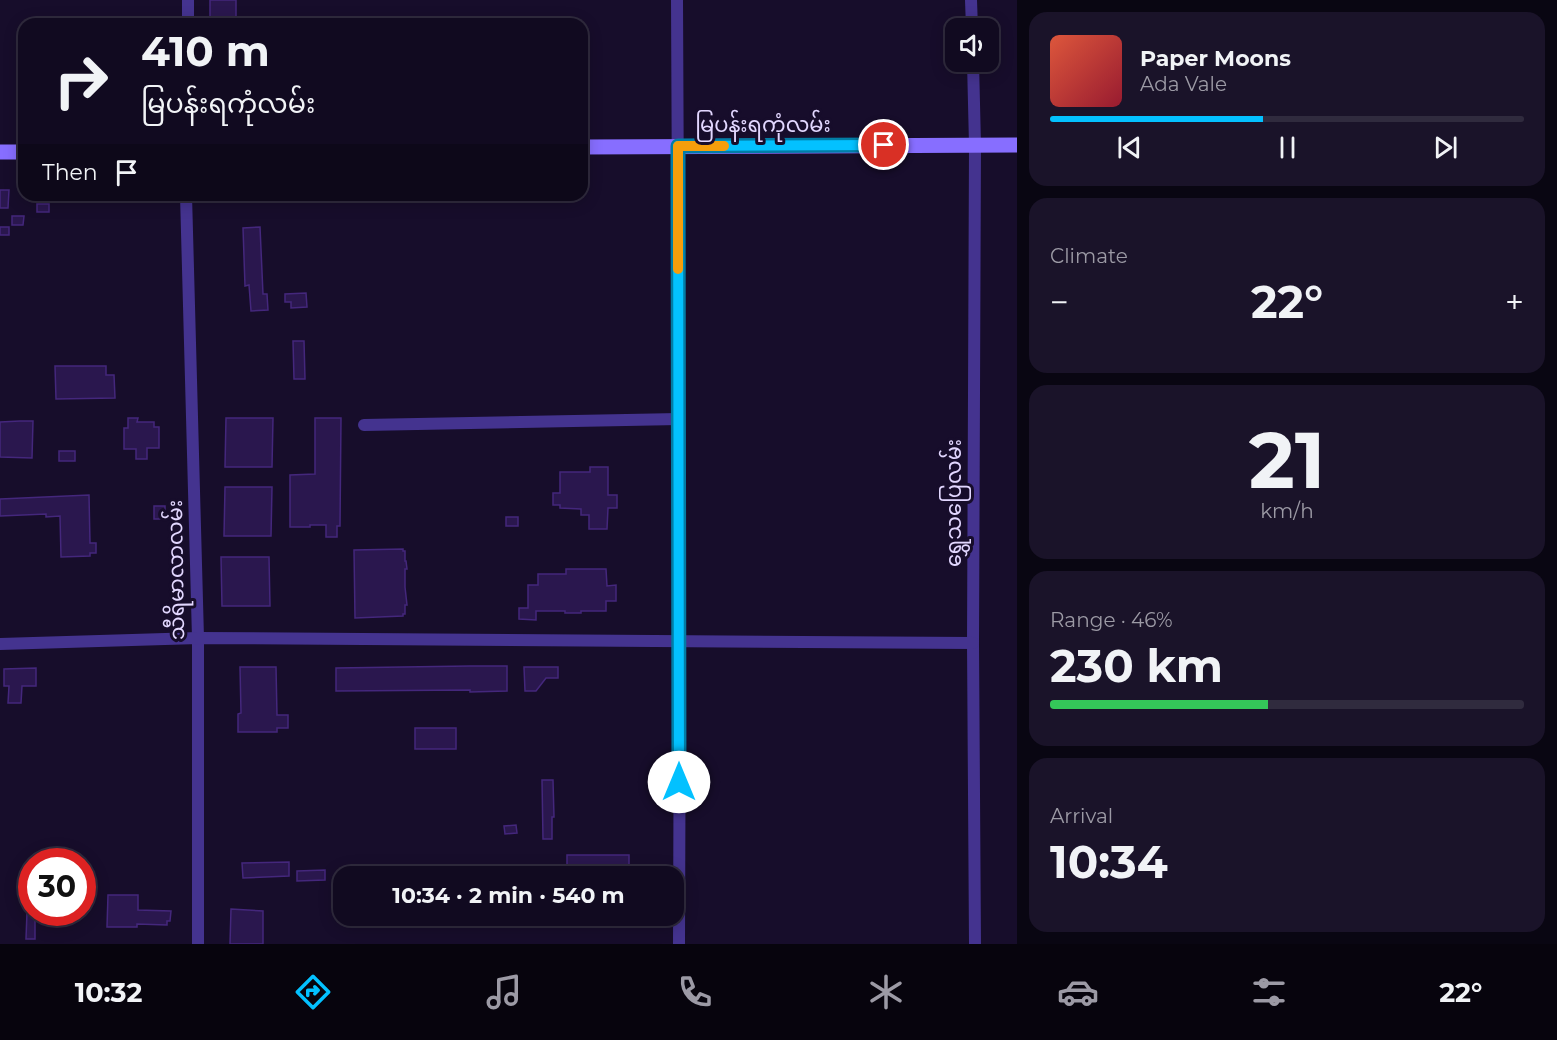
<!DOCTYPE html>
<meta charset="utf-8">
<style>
:root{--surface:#110a20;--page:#1a1329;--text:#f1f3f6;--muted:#9c9aa5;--line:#302b3e;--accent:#03c1ff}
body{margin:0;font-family:Montserrat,"Noto Sans Myanmar",sans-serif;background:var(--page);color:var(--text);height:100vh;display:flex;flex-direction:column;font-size:22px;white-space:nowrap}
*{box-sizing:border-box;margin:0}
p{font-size:20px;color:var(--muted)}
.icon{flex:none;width:33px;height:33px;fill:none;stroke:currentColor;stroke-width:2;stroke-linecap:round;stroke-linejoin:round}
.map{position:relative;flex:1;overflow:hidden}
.details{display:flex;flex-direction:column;gap:12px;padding:12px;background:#090612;width:540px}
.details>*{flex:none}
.hud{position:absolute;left:18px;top:18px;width:570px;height:183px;border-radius:18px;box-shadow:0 3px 15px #0003,0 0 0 2px var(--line);background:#110a20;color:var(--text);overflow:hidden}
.fabs{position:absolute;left:945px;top:18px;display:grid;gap:12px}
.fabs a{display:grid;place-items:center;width:54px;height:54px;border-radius:12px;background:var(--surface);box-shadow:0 3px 15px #0003,0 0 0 2px var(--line);font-size:30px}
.speed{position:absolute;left:18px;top:848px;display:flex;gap:12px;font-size:30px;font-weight:700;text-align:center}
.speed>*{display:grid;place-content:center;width:78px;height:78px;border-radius:50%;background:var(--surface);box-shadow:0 3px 15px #0003,0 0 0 2px var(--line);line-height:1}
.speed .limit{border:9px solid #d22;background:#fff;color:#111}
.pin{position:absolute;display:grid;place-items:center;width:51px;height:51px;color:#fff;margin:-26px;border:3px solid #fff;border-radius:50%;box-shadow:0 2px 6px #0007}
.me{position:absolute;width:66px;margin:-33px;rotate:0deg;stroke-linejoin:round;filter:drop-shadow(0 0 4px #0008)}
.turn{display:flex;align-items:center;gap:21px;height:126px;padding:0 24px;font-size:27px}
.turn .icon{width:78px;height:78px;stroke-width:2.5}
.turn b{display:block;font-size:42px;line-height:51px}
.then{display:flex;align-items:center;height:57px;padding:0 24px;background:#0003;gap:12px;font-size:22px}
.big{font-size:45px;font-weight:700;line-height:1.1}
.details .card{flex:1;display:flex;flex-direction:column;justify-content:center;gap:9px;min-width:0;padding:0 21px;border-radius:18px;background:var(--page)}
.details .dial{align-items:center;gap:0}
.dial b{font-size:78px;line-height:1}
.song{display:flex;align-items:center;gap:18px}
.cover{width:72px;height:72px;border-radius:9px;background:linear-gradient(135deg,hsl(10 70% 55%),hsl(350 70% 35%))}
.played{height:6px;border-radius:3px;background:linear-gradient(90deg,var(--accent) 45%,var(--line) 45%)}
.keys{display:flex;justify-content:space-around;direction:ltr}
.heat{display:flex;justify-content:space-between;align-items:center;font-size:33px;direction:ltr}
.charge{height:9px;border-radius:4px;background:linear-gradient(90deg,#34c759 46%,var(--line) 0)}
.trip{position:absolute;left:333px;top:866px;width:351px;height:60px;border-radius:18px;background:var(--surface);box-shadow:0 3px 15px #0003,0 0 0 2px var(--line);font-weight:700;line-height:60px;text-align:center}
.menu{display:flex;height:96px;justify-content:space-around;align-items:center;background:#07040d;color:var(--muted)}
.menu .icon{width:42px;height:42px}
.menu .on{color:var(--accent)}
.menu b{font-size:27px;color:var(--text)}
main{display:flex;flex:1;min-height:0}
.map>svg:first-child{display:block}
</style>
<main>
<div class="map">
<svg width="1017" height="944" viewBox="0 0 1017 944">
<rect width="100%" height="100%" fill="#170d2b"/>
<g fill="#2a174e" stroke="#44277c" stroke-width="1.5">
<rect x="210" y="0" width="26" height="24"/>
<path d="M0,190h9l-1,18h-8z"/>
<rect x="37" y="204" width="12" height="8"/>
<path d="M12,216h12l-1,9h-11z"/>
<rect x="0" y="227" width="9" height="8"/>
<path d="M260,227l3,67h4l1,16 -17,1 -2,-26 -4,1 -2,-58z"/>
<path d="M306,293l1,14 -16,1v-6h-6v-8z"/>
<path d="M293,341h11l1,38h-11z"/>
<path d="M55,366h51v9h8l1,23 -59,1z"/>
<path d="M128,418h10l-1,4h17v5h5v21h-12v11h-11v-10h-12v-21h4z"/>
<path d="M226,418h47l-1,49h-47z"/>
<path d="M315,418h26l-1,108h-3v11h-11v-12h-16v2h-20v-52l25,-1z"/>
<path d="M20,421h13l-1,37 -32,-1v-35z"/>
<rect x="59" y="451" width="16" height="10"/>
<path d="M590,467h18v28h9v13h-9l-1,21h-18v-14h-8v-6l-21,-1v-3h-7v-12h7v-21h30z"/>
<path d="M225,487h47l-1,49h-47z"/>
<path d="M89,495l1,48h6v10h-6v3l-29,1 -1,-41 -14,1v-3l-46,2v-17z"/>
<rect x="154" y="506" width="11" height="13"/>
<rect x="506" y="517" width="12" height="9"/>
<path d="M403,549v2h2v10h1l1,8h-2v18l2,18h-2v9h-2v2l-48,2 -1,-68z"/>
<path d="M221,557h48l1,49h-48z"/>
<path d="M566,569h40l1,17 9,-1v16h-10v10h-25v2h-16v-2h-29v9l-17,-1v-11h9v-23h10v-11h28z"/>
<path d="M470,666h37v25l-37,1v-2l-134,1v-23z"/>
<path d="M240,667h36l1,48h11v13h-11v4h-39v-18l3,-1z"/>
<path d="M524,667h34v11h-12l-10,13h-11z"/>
<path d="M36,668v18h-14l-1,17h-13l1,-17h-5v-17z"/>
<rect x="415" y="728" width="41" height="21"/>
<path d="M542,780h11l1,37h-2v22h-9z"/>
<path d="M516,825l1,8 -12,1 -1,-8z"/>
<rect x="567" y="855" width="62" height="17"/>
<path d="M289,862v14l-46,2 -1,-15z"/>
<path d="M325,870v10l-28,1v-10z"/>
<path d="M108,895h30v15l33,1 -1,10h-3v4l-30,-1v3h-30z"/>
<path d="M231,909l32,2v33h-33z"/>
<path d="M27,912h8v27h-9z"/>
<rect x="589" y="915" width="15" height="8"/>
</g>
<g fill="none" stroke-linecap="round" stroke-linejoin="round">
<g stroke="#44338f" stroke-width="12">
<path d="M677,0l3,642 -1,302"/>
<path d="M971,0l1,28"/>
<path d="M188,24v-24"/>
<path d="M973,62l2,83 -2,498 2,301"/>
<path d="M186,195l12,443v306"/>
<path d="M364,425l315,-6"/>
<path d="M0,644l198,-6 775,5"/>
</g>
<g stroke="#876eff" stroke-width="15">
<path d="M582,147l435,-2"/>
<path d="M0,152h24"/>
</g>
</g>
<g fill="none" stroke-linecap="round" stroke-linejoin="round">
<defs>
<path id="route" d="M679,782l-1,-636 206,-1"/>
</defs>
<use href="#route" stroke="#027da6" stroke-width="15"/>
<use href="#route" stroke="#03c1ff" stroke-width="10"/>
<path stroke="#f59e0b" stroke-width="10" d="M678,269v-123h46"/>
</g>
<g text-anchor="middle" stroke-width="6" stroke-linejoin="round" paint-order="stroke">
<g font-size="21" fill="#e2d7ff" stroke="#170d2b">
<text x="763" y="132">မြပန်းရကုံလမ်း</text>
<text transform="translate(954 503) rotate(-90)" y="7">ရွှေသပြေလမ်း</text>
<text transform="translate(176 570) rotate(-91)" y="7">သီရိမာလာလမ်း</text>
</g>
</g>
</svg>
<div class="fabs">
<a><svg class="icon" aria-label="sound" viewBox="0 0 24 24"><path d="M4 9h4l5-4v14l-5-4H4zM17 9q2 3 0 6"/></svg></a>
</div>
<div class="speed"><div class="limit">30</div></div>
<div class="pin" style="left:884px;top:145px;background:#d93025"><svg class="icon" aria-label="arrive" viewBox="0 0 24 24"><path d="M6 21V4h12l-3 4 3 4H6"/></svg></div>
<svg class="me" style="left:679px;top:782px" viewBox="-20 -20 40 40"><circle r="19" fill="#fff"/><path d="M0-13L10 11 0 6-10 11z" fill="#03c1ff"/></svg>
<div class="trip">10:34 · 2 min · 540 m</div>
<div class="hud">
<div class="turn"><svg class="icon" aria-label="right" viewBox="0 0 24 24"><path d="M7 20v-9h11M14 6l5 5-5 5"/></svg><div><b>410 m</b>မြပန်းရကုံလမ်း</div></div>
<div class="then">Then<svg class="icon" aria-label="arrive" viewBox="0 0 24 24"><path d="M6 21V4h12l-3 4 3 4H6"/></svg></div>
</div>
</div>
<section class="details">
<div class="card">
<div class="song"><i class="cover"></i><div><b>Paper Moons</b><p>Ada Vale</p></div></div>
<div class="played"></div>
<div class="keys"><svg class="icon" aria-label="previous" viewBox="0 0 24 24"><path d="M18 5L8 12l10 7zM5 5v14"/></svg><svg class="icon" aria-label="pause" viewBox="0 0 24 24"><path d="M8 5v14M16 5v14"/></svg><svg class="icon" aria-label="next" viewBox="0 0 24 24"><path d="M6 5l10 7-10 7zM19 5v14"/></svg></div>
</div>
<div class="card"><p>Climate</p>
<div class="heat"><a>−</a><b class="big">22°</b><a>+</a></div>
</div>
<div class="card dial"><b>21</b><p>km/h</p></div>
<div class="card"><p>Range · 46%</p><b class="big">230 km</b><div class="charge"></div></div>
<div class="card"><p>Arrival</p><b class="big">10:34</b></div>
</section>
</main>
<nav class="menu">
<b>10:32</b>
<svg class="icon on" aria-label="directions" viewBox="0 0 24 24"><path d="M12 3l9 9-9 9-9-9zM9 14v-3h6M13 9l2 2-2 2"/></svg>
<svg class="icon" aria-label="music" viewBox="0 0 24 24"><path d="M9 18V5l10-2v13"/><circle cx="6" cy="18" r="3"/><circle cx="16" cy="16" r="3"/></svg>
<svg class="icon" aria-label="phone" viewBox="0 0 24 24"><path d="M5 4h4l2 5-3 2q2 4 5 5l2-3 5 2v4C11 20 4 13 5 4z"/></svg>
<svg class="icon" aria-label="climate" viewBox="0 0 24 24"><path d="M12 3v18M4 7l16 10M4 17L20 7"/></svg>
<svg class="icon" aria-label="car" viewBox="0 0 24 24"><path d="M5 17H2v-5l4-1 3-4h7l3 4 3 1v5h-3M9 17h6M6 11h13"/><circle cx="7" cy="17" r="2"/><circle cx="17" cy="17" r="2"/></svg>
<svg class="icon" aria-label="filters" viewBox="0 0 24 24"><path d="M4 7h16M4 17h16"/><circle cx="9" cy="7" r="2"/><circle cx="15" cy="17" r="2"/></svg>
<b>22°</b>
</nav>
